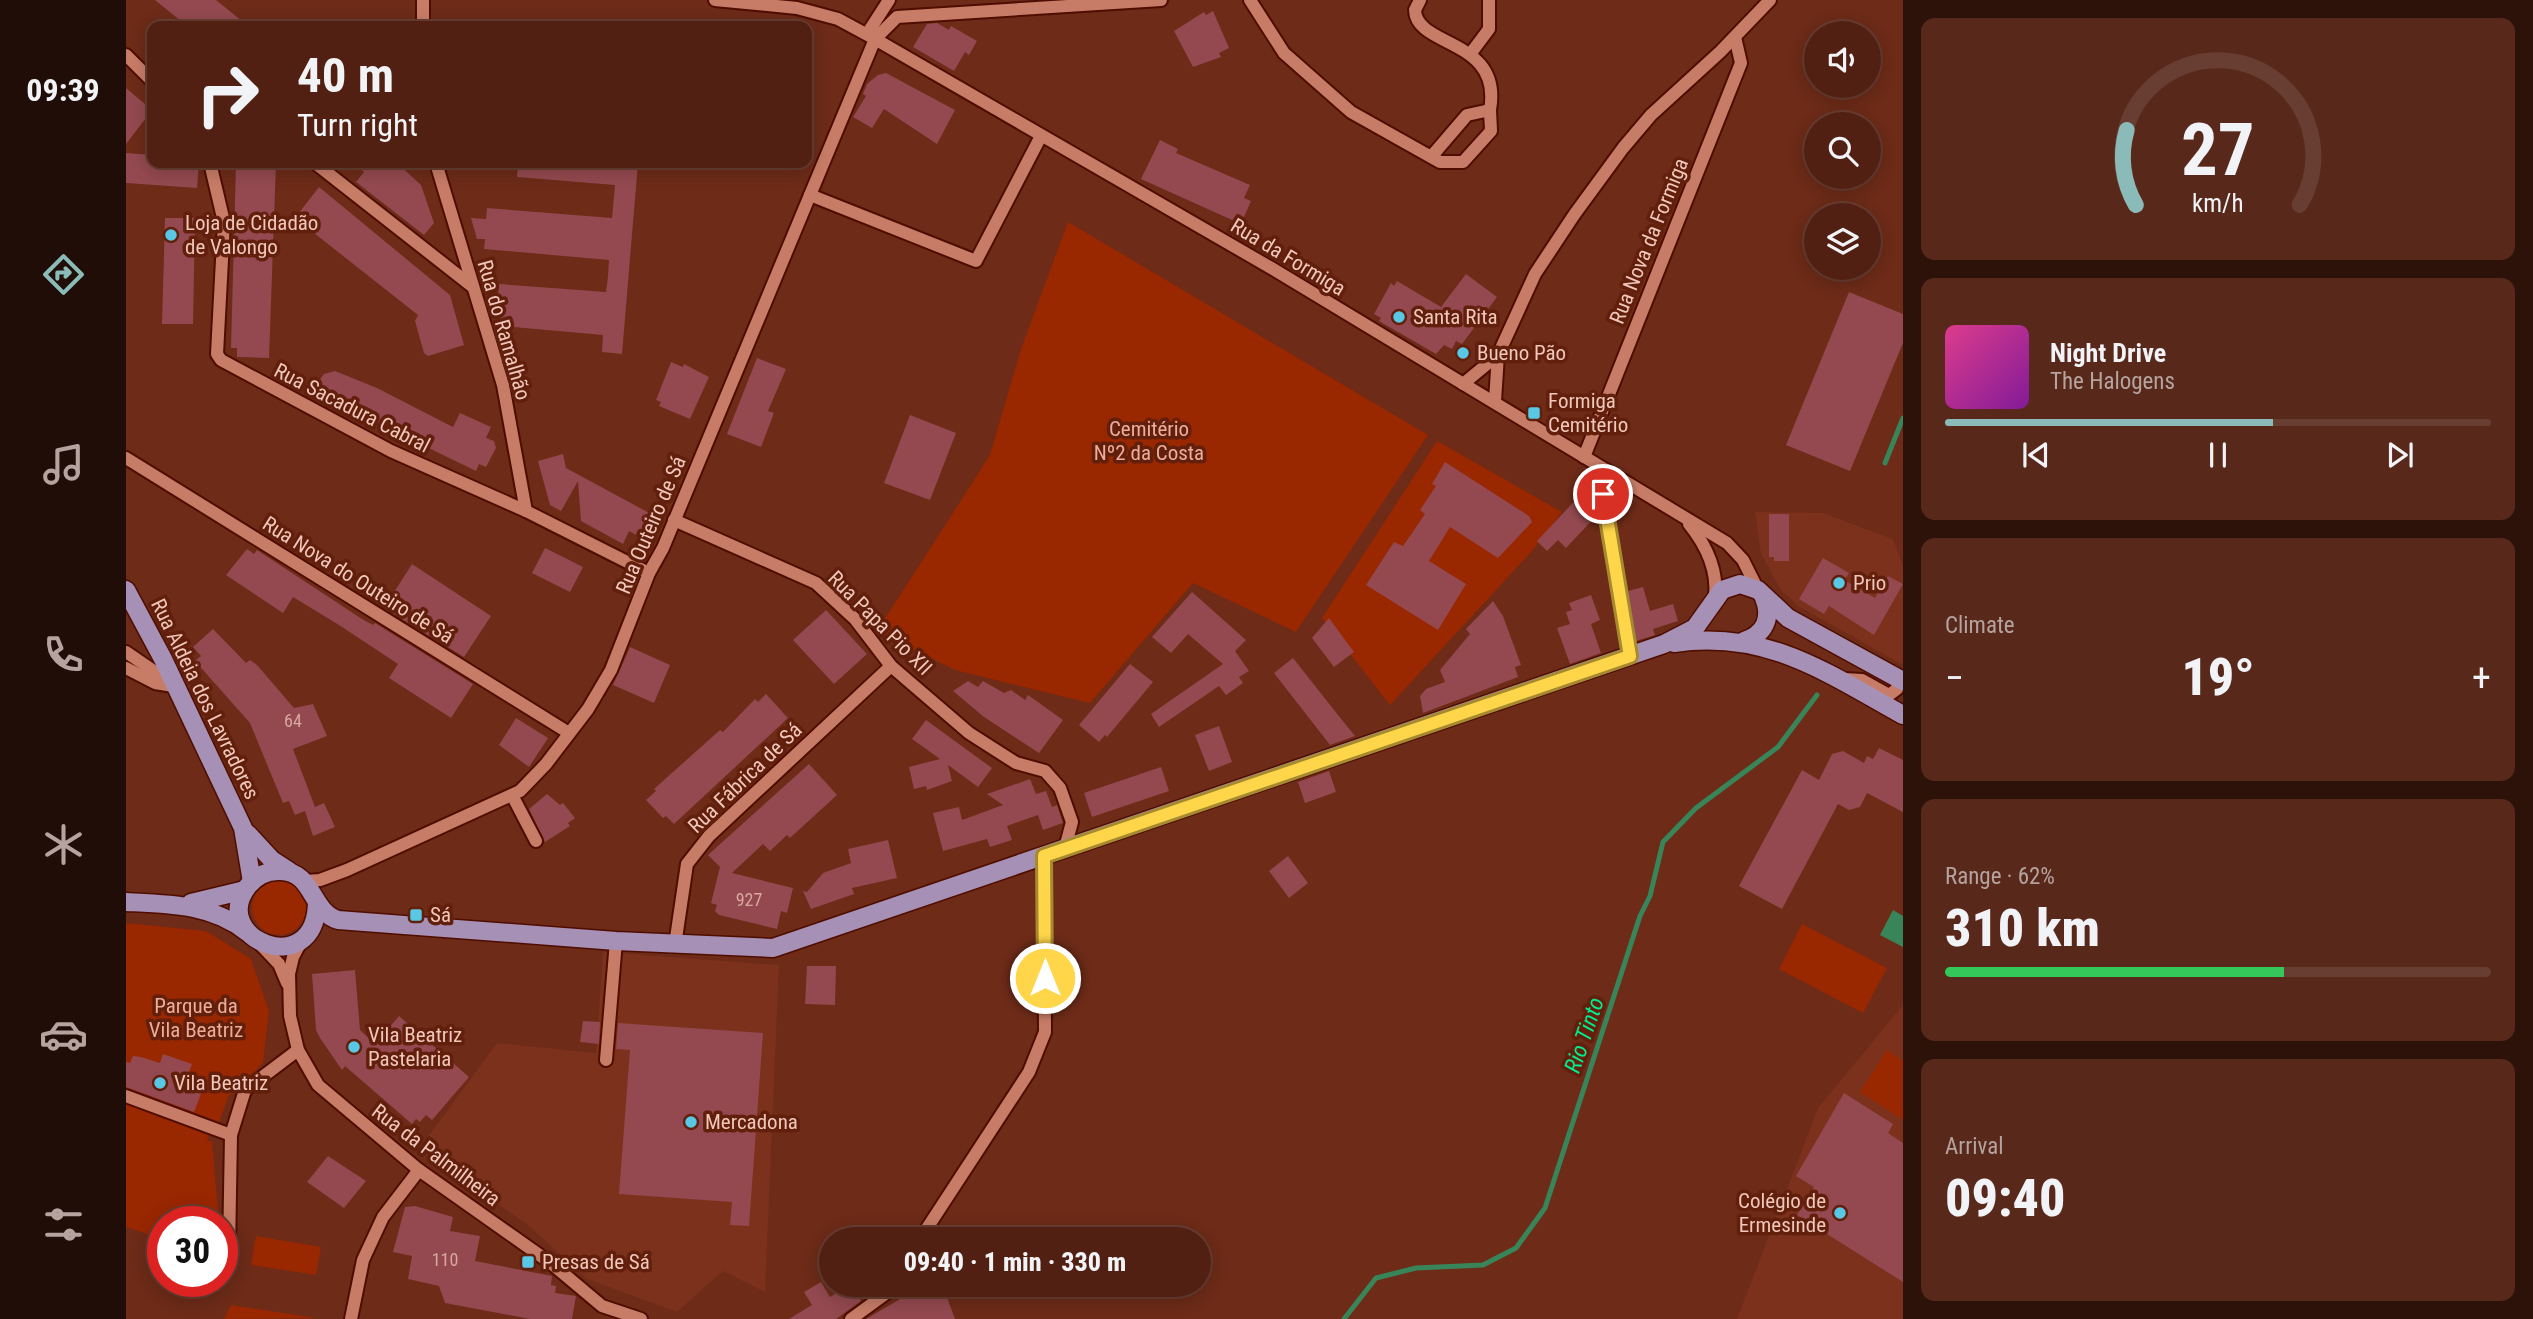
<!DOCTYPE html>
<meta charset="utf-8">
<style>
:root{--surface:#522012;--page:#58281b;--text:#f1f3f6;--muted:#b5a39f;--line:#683e32;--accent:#8bbbb9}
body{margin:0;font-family:"Roboto Condensed",sans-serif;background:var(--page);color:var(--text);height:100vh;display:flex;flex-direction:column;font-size:26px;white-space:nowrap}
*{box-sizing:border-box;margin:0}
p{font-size:23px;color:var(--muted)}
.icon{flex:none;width:38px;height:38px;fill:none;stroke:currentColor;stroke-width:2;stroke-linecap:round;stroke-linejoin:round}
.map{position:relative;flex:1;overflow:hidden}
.drawer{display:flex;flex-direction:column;gap:18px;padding:18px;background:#2d120a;width:630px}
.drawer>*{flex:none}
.hud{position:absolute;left:21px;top:21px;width:665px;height:147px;border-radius:14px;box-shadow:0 4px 18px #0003,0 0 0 2px var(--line);background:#522012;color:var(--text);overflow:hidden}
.controls{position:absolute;left:1678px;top:21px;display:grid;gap:14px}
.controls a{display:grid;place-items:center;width:77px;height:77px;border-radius:50%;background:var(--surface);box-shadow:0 4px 18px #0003,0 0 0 2px var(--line);font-size:35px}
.speed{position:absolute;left:21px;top:1206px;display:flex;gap:14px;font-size:35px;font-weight:700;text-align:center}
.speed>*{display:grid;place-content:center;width:91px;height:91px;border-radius:50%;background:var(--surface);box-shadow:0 4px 18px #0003,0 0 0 2px var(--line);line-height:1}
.speed .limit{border:10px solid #d22;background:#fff;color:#111}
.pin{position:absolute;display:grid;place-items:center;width:60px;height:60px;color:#fff;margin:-30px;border:4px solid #fff;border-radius:50%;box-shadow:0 2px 7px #0007}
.me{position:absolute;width:77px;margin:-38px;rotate:0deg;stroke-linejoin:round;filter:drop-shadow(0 0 5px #0008)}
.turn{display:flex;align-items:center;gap:24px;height:147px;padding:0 35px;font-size:32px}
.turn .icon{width:91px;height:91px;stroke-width:2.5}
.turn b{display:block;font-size:49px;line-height:60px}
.big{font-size:52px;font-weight:800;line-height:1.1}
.drawer .card{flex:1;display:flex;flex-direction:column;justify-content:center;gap:10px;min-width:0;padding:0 24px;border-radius:14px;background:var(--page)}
.drawer .dial{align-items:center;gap:0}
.dial svg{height:182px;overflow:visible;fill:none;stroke:var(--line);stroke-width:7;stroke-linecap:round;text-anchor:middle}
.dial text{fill:var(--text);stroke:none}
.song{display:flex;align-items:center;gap:21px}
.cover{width:84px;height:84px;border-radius:10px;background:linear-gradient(135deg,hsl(330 70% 55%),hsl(290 70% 35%))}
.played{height:7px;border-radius:4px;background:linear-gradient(90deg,var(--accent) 60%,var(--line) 60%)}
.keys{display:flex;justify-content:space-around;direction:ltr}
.heat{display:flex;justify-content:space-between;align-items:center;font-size:38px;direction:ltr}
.charge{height:10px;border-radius:5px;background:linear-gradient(90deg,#34c759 62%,var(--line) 0)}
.trip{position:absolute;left:693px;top:1227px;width:392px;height:70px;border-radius:35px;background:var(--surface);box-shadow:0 4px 18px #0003,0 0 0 2px var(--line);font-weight:800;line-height:70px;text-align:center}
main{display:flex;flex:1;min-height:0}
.tab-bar{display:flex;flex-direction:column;width:126px;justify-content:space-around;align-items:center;background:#210d07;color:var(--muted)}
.tab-bar .icon{width:49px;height:49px}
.tab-bar .on{color:var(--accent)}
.tab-bar b{font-size:32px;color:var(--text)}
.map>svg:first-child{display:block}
</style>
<main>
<nav class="tab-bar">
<b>09:39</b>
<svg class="icon on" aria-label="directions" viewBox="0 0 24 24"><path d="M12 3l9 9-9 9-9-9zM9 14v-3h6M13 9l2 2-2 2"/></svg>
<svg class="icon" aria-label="music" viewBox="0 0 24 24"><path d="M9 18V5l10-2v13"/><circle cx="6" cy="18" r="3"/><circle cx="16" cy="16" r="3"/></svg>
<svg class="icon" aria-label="phone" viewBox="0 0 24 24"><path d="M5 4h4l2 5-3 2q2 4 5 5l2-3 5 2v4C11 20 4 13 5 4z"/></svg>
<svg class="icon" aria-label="climate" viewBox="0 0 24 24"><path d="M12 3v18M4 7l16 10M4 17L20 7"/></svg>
<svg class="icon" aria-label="car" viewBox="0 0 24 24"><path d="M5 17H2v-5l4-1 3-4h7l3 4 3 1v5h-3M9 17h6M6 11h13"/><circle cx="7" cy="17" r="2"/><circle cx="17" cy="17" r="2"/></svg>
<svg class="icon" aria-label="filters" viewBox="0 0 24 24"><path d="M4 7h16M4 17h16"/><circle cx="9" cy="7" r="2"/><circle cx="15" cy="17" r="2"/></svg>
</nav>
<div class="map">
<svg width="1777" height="1319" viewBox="0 0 1777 1319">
<rect width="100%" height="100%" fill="#6d2b18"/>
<g fill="#7b311c">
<path d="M1629,512l68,1 70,26 10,27v99l-105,-59 -17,-16 -20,-36z"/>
<path d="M477,952l176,13 -14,327 -42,-21 -46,41 -90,-33 -59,-54 -109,-76 78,-106 99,10z"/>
<path d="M1777,1005v314h-166l81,-211z"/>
</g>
<g fill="#992700">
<path d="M942,222l360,213 -132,197 -103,-49 -103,120 -135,-33 -78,-39 113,-176 31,-106z"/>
<path d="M1311,441l125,71 -29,38 -143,155 -68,-87z"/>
<circle cx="153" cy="908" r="27"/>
<path d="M0,923l80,8 45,28 18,52 -6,52 -35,34 -11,32 -5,-2 -5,13 5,2 7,79 -56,1v17l-37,-12z"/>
<path d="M1676,924l85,44 -24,45 -84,-44z"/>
<path d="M1761,1050l16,11v59l-43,-28z"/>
<path d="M130,1236l65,11 -5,28 -65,-10z"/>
<path d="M105,1305l85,13 -92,1z"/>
</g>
<path fill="#38855a" d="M1767,910l10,6v31l-23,-12z"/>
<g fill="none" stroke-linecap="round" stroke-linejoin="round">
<g stroke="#38855a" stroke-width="5">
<path d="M1759,463l18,-45"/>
<path d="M1218,1319l32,-41 40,-10 67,-3 33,-17 29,-40 95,-292 10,-20 13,-54 33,-34 82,-61 39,-52"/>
</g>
</g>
<g fill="#93494f">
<path d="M29,0h61l32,26h-61z"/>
<path d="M1087,11l16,37 -10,5 2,4 -28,10 -19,-36 30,-19 2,3z"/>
<path d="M811,23l12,7 2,-4 26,15 -8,14 -4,-3 -11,19 -41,-24 14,-23z"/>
<path d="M760,73l69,37 -18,34 -53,-35 -12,19 -19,-11 13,-21 -3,-2 4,-10 11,-9z"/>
<path d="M0,88l26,22 -26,34z"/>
<path d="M1034,140l18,9 -2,4 74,32 -6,13 7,3 -10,23 -100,-45z"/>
<path d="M0,153l26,2v8h47l-2,25 -71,-5z"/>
<path d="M110,163h40l-7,195 -32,-1v-9h-6z"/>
<path d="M228,163h43l24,22 13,38 -10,12 -68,-53 8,-10z"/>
<path d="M392,163h120l-16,191 -20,-2 1,-17 -101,-9 -8,-28h4l1,-14 107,8 2,-16 1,-16 -125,-11 1,-10h-8l-6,-21 15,1 1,-11 125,10 3,-33 -98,-8z"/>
<path d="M193,187l131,108 14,50 -36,11 -4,-3 -9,-32 3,-6 -123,-97z"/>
<path d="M39,218h30l-2,106h-31z"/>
<path d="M1340,274l31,23 -35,47 -6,-3 -4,8 -8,-4 -8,9 -57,-33 2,-3 -7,-4 17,-31 3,3 3,-5 44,26z"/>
<path d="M1723,292l54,22v29l-53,128 -64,-26z"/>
<path d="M631,358l29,11 -18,42 6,2 -13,34 -34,-13z"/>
<path d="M545,362l12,5 1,-3 25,13 -19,42 -31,-13 2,-4 -5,-2z"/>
<path d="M209,371l42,17 76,39 7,-14 31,14 -5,11 8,3 2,7 -10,19 -7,-3 -3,7 -165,-80 13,-17z"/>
<path d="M784,415l46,18 -26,67 -46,-17z"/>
<path d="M437,454l3,14 87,47 -11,23 -13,-7 -6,13 -42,-23 -3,-40 -17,30 -11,-6 -12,-44z"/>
<path d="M1319,462l84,54 3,6 -34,36 -48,-31 -21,34 37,23 -28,46 -72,-45 28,-43 9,4 22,-32 -5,-4 16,-24 -4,-2z"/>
<path d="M1458,491l12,11 2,12 -32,34 -8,-8 -11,11 -10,-10z"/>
<path d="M1643,514h20v47h-15v-4h-5z"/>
<path d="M419,548l38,19 -13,25 -38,-19z"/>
<path d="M121,549l7,5 3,-4 105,69 11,6 2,-2 98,61 -22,34 -62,-40 9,-14 -59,-39 -46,-28 -10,16 -57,-38z"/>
<path d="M1697,558l26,15 -5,7 31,18 13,-22 15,8 -29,51 -45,-29 -5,8 -25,-15z"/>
<path d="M286,564l79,52 -27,41 -80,-49z"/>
<path d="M1517,587l7,24 23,-7 5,17 -25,8 2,6 -19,6 -8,-50z"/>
<path d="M1066,592l54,48 -11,11 14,20 -10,6 4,6 -17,12 -7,-9 -60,41 -8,-13 72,-50 -35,-30 -17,19 -19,-16z"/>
<path d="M1465,595l9,25 -9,4 10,29 -31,11 -13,-36 13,-4 -4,-12 6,-2 -3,-7z"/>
<path d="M1367,601l10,15 18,49 -6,2 3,10 -95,36 -3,-17 6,-7 19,-7 -5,-12 30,-36 -4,-5z"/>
<path d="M700,610l41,44 -33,30 -41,-44z"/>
<path d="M1203,618l25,34 -20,15 -22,-29z"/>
<path d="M87,629l33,34 4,-3 7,5 37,43 19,-4 14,32 -34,13 22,58 9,-4 11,24 -22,9 -8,-25 -10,4 -6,-14 -6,2 -33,-80 -55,-62 6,-5 -8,-9z"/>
<path d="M504,647l40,18 -16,38 -41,-18z"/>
<path d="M1167,658l45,57 17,21 -25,9 -56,-72z"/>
<path d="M1004,664l23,18 -46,55 -2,-2 -6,7 -20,-17z"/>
<path d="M842,681l10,6 5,-6 21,12 7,-3 14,10 3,-5 35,25 -24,33 -55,-36 -31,-26z"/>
<path d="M640,694l22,24 -114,106 -8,-8 -3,2 -17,-18 10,-9 -2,-2 66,-59 3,2 32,-33 3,3z"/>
<path d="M390,718l32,20 -19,29 -30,-22z"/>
<path d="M800,720l66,48 -14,19 -30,-22 4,16 -25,9 -1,-4 -12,3 -5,-22 31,-8 -28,-20z"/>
<path d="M1093,726l13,36 -23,9 -14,-36z"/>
<path d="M1753,748l24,12v52l-36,-19 -7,14 -11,3 -11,-6 -56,105 -43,-23 63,-116 17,10 13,-26 11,-3 21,12 3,-7 6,3z"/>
<path d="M683,764l28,31 -47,43 -3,-3 -17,16 -7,-7 -31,29 61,15 -6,25 -6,-2 -4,18 -58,-14 -4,-4 2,-6 -6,-2 9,-36 -12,-12z"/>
<path d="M1035,767l8,24 -77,26 -8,-24z"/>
<path d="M1203,771l7,21 -31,11 -7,-21z"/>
<path d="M904,779l6,15 10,-3 6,16 5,-2 6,18 -20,7 -5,-15 -31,11 5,14 -22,7 -3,-8 -44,12 -10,-38 26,-6 3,13 41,-15 -16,-11z"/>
<path d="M421,794l13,11 3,-2 12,15 -7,5 2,3 -25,16 -16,-33z"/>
<path d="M762,840l9,38 -45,10 2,6 -43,15 -8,-18 4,1 16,-19 28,-10 -3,-14z"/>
<path d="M1162,856l20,27 -19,15 -20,-27z"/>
<path d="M681,966h29l-1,39 -30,-1z"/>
<path d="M229,970l5,60 15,14 24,-28 70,61 -37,43 -6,-5 -6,7 -4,-3 -4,5 -67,-58 -3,4 -22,-32 -4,-8 -4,-56z"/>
<path d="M457,1021l17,1 -1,22 -19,-2z"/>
<path d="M492,1023l145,10 -14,193 -19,-1 2,-23 -113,-8 11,-144 -14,-1z"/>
<path d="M37,1054l29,10 -5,13 17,9 -10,26 -68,-25v-25l4,1 3,-7 8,1 19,6z"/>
<path d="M1718,1093l49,31 -5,9 15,10v139l-106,-67 17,-28 -18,-11z"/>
<path d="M202,1156l38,25 -22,27 -37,-26z"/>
<path d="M289,1206l38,11 -3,14 30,5 -5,25 77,15 -1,9 5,1 -1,7 21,3 -4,23h-42l-85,-16 -6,-17 -31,-7 4,-23 -19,-4 12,-45z"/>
<path d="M695,1282l9,15 21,-13 10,17 -25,18h-47l23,-14 -8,-13z"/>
<path d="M791,1284h25l13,35h-89l53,-31z"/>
</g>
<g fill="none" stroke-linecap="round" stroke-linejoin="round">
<defs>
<g id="minor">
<path d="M589,0l82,8 41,11 37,20 398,230 454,274 16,17 15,30"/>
<path d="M1124,0l34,53 67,59 89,50h23l28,-31 -1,-21 -23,5 -36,42"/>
<path d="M1294,0l-5,10c1,38 88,28 75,100"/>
<path d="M297,26v-26"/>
<path d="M741,34l22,-34"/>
<path d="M1345,53l18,-24v-29"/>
<path d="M0,55l26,26"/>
<path d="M84,163l14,59 -7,132 4,6 170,91 135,60 123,62"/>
<path d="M189,163l158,124"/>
<path d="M310,163l67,222 23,126"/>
<path d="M684,195l166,66 65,-125"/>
<path d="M1337,384l35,-29"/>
<path d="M1369,401l3,-46 37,-81 39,-59 49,-67 28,-33 69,-63 50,-52"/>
<path d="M1458,457l157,-394 -6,-26"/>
<path d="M0,458l443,275"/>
<path d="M1473,467l31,189"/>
<path d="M548,520l142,63 39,36 36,47 78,67 47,30 29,8 15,17 12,34 -7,26"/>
<path d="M1563,524c17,21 29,45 26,73"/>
<path d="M0,652l48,33"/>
<path d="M0,668l29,15 18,3"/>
<path d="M1718,679l18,1 27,15 8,-6 1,-10"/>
<path d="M386,795l24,46"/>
<path d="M179,881l15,-1 27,-10 173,-79 26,-27 42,-55 23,-39 38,-97 14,-25 212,-509 22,-22 264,-17"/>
<path d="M176,940l-9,17 -4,17 1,42 8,34 20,35 101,85 133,94 50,42 39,13"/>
<path d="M134,944l19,20 8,19"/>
<path d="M549,945l12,-81 22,-28 182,-170"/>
<path d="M480,1060l10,-119"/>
<path d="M0,1096l105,39"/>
<path d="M794,1239l109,-167 16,-40 -1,-176"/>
<path d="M103,1250l2,-115 14,-45 53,-40"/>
<path d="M225,1319l12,-59 20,-43 36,-47"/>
<path d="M725,1319l48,-35"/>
</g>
<g id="major">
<path d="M0,590l37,69 80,169 9,54"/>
<path d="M1618,641c21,-7 28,-23 20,-43"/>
<path d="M1548,643c92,-14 153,30 229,72"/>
<path d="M122,834l24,26 17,11"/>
<path d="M0,902c43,2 86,2 121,30"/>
<path d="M65,903l54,-13"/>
<path d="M191,903c-2,80 -110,35 -69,-17 8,-10 20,-16 33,-15 33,1 29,40 57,49l278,21 157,7 891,-304 31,-16 27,-38 18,-6 18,6 30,28 115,63"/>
</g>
</defs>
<use href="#minor" stroke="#4f0d00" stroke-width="16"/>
<use href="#major" stroke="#4f0d00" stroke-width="21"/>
<use href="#minor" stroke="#c77c67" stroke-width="12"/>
<use href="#major" stroke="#a790b5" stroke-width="18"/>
</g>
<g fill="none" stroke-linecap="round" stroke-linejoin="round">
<defs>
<path id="route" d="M919,978l-1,-122 586,-200 -27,-162"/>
</defs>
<use href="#route" stroke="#a68a30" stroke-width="18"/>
<use href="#route" stroke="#ffd54a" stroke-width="12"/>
</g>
<g fill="#58c8e4" stroke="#611f0c" stroke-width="2.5">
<circle cx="45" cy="235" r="7"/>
<circle cx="1273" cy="317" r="7"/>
<circle cx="1337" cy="353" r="7"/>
<rect x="1401" y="406" width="14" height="14" rx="3.5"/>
<circle cx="1713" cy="583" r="7"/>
<rect x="283" y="908" width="14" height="14" rx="3.5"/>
<circle cx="228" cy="1047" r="7"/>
<circle cx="34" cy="1083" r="7"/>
<circle cx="565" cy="1122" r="7"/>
<circle cx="1714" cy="1213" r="7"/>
<rect x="395" y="1255" width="14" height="14" rx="3.5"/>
</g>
<g text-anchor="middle" stroke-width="7" stroke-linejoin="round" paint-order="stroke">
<g font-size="18" fill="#d9a8a0">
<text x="167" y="727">64</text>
<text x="623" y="906">927</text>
<text x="319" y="1266">110</text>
</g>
<g font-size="21" fill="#f0c7bb" stroke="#611f0c" text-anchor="start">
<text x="59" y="230">Loja de Cidadão<tspan x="59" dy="24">de Valongo</tspan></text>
<text x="1287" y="324">Santa Rita</text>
<text x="1351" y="360">Bueno Pão</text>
<text x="1422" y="408">Formiga<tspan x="1422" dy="24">Cemitério</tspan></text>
<text x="1727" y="590">Prio</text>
<text x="304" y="922">Sá</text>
<text x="242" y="1042">Vila Beatriz<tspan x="242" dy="24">Pastelaria</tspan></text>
<text x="48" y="1090">Vila Beatriz</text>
<text x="579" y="1129">Mercadona</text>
<text x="1700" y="1208" text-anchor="end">Colégio de<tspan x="1700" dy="24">Ermesinde</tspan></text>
<text x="416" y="1269">Presas de Sá</text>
</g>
<g font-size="21" fill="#f0c7bb" stroke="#611f0c">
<text transform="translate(1523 241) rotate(-68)" y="7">Rua Nova da Formiga</text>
<text transform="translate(1162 257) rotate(31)" y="7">Rua da Formiga</text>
<text transform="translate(378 330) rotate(74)" y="7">Rua do Ramalhão</text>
<text transform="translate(226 408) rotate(27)" y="7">Rua Sacadura Cabral</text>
<text transform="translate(525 525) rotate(-67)" y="7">Rua Outeiro de Sá</text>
<text transform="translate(232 580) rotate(32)" y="7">Rua Nova do Outeiro de Sá</text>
<text transform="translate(754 623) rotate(45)" y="7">Rua Papa Pio XII</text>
<text transform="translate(79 699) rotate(64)" y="7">Rua Aldeia dos Lavradores</text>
<text transform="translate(619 778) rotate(-44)" y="7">Rua Fábrica de Sá</text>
<text transform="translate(310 1155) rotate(37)" y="7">Rua da Palmilheira</text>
</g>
<g font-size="21" fill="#edad9b" stroke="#611f0c">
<text x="1023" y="436">Cemitério<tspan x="1023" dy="24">Nº2 da Costa</tspan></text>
<text x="70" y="1013">Parque da<tspan x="70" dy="24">Vila Beatriz</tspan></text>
</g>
<g font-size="23" font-style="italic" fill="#01eb8f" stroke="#611f0c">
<text transform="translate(1458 1035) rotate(-71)" y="8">Rio Tinto</text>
</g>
</g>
</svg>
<div class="controls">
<a><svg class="icon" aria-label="sound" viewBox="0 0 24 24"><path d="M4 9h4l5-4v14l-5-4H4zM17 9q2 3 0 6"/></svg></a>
<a><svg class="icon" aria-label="search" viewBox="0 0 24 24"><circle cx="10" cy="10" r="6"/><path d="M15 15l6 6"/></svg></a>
<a><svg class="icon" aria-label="layers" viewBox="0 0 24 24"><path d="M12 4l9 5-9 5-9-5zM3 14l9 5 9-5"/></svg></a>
</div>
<div class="speed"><div class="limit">30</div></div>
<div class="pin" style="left:1477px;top:494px;background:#d93025"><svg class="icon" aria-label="arrive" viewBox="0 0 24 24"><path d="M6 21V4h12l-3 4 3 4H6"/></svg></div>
<svg class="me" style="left:919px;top:978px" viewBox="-20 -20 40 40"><circle r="17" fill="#ffd54a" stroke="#fff" stroke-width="3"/><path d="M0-11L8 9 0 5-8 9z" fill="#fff"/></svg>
<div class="trip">09:40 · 1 min · 330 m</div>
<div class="hud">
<div class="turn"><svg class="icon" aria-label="right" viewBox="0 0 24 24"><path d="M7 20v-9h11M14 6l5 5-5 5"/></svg><div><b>40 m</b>Turn right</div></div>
</div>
</div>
<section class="drawer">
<div class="card dial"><svg viewBox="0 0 100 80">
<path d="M14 69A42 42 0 1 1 86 69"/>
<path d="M14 69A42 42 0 0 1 10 36" stroke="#8bbbb9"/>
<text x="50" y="56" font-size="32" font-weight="700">27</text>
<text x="50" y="72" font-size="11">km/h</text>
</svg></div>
<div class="card">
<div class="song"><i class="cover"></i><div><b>Night Drive</b><p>The Halogens</p></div></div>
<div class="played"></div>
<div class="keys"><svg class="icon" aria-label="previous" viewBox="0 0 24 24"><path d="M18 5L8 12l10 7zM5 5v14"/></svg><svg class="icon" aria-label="pause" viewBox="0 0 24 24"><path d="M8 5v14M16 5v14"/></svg><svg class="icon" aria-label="next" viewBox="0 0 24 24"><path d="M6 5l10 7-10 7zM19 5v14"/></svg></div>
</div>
<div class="card"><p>Climate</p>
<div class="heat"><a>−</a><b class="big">19°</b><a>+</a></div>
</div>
<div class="card"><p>Range · 62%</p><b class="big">310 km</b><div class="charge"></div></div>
<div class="card"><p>Arrival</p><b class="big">09:40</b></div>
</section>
</main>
